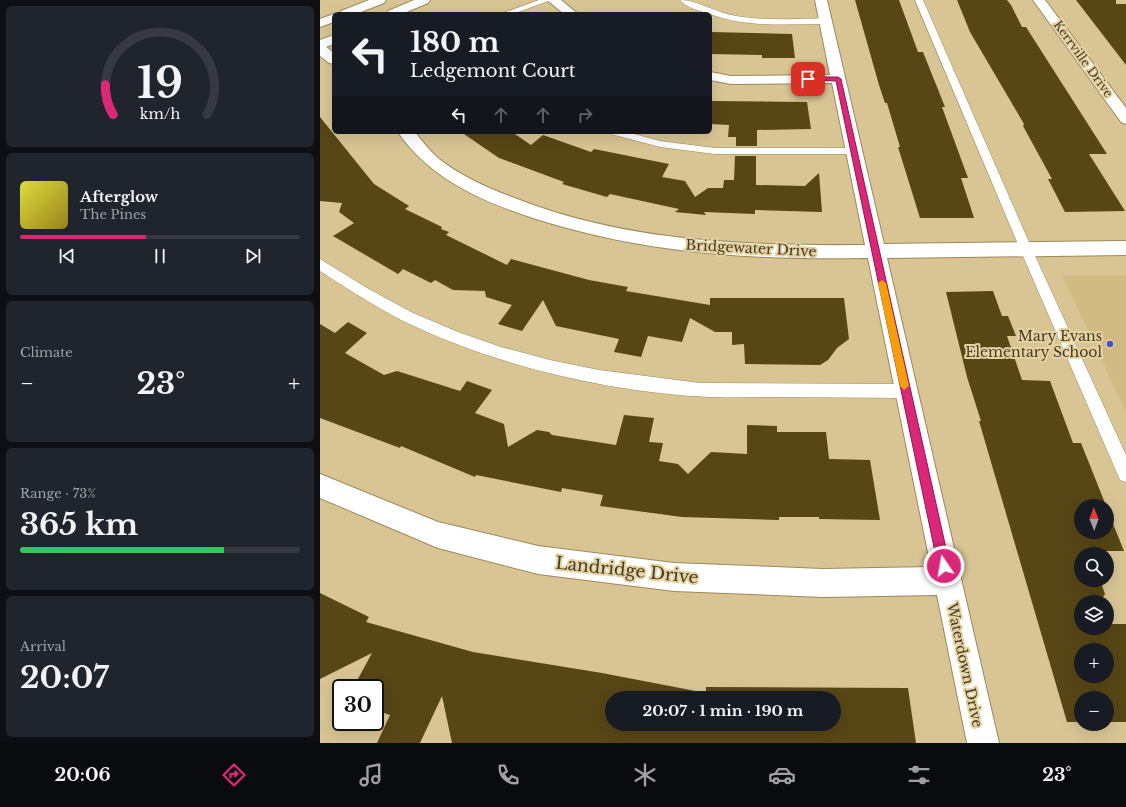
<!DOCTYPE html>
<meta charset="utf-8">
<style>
:root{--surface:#171b24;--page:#20242c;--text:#f1f3f6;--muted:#9ea1a6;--line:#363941;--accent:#db2777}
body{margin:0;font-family:"Libre Baskerville",serif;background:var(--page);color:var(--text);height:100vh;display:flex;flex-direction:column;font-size:15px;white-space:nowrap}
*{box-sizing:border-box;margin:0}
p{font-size:13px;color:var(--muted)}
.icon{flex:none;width:22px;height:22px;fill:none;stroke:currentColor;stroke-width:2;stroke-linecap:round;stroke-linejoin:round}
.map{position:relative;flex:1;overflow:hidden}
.details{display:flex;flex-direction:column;gap:6px;padding:6px;background:#0d0f14;width:320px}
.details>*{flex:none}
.guide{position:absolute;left:12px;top:12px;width:380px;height:122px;border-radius:6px;box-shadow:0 4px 16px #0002;background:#171b24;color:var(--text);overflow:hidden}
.needle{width:26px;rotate:359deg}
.tools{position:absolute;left:754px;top:499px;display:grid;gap:8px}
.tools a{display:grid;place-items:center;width:40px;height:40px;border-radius:50%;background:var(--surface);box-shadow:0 4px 16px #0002;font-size:20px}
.speed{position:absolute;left:12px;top:679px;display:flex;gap:8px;font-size:20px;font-weight:700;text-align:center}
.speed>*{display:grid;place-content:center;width:52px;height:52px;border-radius:50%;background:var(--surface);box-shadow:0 4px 16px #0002;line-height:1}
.speed .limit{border:2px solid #111;border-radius:6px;background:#fff;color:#111}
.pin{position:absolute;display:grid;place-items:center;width:34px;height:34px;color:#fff;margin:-17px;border-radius:8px;box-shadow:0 2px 6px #0006}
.me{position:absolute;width:44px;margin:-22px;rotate:348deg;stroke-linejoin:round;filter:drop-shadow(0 0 3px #0008)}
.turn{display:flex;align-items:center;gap:14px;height:84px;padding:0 12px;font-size:18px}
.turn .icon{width:52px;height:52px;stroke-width:2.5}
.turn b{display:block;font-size:28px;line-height:34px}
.lanes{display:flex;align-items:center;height:38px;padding:0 12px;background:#0003;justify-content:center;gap:20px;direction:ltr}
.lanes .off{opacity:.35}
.big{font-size:30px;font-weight:700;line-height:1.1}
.details .card{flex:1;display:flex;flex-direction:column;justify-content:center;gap:6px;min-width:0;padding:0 14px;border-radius:6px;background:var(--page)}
.details .dial{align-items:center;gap:0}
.dial svg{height:104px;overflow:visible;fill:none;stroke:var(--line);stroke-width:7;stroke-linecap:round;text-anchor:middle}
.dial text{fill:var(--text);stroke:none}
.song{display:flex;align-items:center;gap:12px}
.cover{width:48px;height:48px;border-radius:6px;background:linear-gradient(135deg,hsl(60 70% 55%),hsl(50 70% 35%))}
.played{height:4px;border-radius:2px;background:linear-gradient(90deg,var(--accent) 45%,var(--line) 45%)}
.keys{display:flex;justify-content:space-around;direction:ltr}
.heat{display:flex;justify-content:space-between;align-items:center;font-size:22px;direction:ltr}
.charge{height:6px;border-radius:3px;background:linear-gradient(90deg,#34c759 73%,var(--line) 0)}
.trip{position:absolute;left:285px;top:691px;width:236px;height:40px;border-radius:20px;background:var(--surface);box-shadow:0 4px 16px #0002;font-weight:700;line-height:40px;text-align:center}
.tab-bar{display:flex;height:64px;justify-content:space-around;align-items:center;background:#090b0e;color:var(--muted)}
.tab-bar .icon{width:28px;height:28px}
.tab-bar .selected{color:var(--accent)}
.tab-bar b{font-size:18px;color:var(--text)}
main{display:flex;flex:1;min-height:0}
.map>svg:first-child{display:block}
</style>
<main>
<section class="details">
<div class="card dial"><svg viewBox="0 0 100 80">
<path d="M14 69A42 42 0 1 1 86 69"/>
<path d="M14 69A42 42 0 0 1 8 46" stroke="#db2777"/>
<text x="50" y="56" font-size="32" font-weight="700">19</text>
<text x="50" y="72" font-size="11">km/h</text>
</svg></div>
<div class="card">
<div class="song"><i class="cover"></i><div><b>Afterglow</b><p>The Pines</p></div></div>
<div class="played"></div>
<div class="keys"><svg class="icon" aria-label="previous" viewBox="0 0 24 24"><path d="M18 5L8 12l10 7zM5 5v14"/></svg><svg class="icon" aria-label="pause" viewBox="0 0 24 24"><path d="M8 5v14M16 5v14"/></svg><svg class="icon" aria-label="next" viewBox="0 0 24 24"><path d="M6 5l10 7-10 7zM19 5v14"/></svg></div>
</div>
<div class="card"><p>Climate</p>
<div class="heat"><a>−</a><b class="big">23°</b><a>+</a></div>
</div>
<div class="card"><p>Range · 73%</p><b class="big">365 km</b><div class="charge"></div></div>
<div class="card"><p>Arrival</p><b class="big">20:07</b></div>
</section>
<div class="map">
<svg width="806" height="743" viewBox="0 0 806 743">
<rect width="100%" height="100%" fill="#d9c594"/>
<path fill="#d1bb82" d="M742,275h64v137z"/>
<g fill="#574616" fill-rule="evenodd">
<path d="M535,0h44l19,52h5l22,55h-3l26,71h-7l13,40h-54l-22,-71h2l-13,-44h-2l-6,-18z"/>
<path d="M637,0h50l4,5 11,22h4l81,127h-18l36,57 -60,1 -17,-33h4l-29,-53 1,-2 -54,-92z"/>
<path d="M756,0h40v4h10v61z"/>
<path d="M390,32l82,2 3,24h-33v-3l-52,-1z"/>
<path d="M390,101l97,1 4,27 -54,1v16h-21v-9h-8l1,-12 -19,-1z"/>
<path d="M0,117l54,67 35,22 -4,3 37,18 -1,2 8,3 -3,3 61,30 4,-6 78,21 39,7 -2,4 84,14v-7h134l5,41 -12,9 -9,12 -8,5 -75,-1 -1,-20 -12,1v-13h-17l-25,-14 -8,24 -34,-6 -7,21 -27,-5 5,-13 -63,-13 -13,-26 -21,31 -24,-7 14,-19 -26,-8 -1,-6 -32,-1 -18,-10 -4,3 -28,-14 -5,5 -65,-38 21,-13 -15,-11 3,-9 -22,-2z"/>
<path d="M141,132h51l19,13 12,-10 48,17 3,-3 75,15 -7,13 23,4 10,16 13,-9h15l1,-8h10l1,-24h21v29l49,1 14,-13 3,39 -67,-2v4l-51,-2 2,3 -31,-3 4,-3 -69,-15 -3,3 -45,-13 2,-2 -65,-24z"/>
<path d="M673,291l9,25h6l8,20h-9l15,44 28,1 23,62h8l22,55 3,8h-25v26h26v-23l17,42h-35l1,3h-9v26h19l5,14 -5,8h-19v26h26v-4h19v98h-19v-24h-26v24h-14l-88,-301h2l-14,-44 -21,-85zM761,650h26v26h-26z"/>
<path d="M28,322l19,11 -22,20 39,22 13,-4 63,20 7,-10 25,9 -17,23 29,11 4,23 29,-17 12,2 3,3 64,10 8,-30 30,3 -5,24 14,1 -4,18 19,3 10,10 23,-22 36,2v-29l30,1v6h49l3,27 41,1 10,60 -61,-1v-2h-40v3l-97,-3 -82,-11 3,-11 -41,-7 -1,4 -85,-17 -1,2 -74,-31 -1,2 -80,-30v-94l15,9z"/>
<path d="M0,593l49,24 -3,5 107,30 129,21 104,20v-6l202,1 8,55h-464l-10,-47 -22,47h-43l13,-28 -15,-5v-22h-22l19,-35 -52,26zM292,698h222v26h-222z"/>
</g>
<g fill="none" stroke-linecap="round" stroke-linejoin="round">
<defs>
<g id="lane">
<path d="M219,0h12l-38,14h-13z"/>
<path d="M360,0c18,0 36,13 56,16 30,5 60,3 90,2l4,3 -4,3c-39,0 -80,4 -116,-10 -10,-3 -23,-6 -30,-14z"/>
<path d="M595,0h8l109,249 94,206v27l-6,-2 -100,-231z"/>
<path d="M290,132h17l33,9 55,7h139l6,3 -6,3h-139l-55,-7 -49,-13z"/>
<path d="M0,259l47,29 44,24 47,20 43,15 49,13 49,10 101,13 205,1 5,2 3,5 -3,5 -5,2c-46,0 -92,-1 -138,-1 -19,0 -39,1 -58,0 -103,-5 -216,-32 -308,-77 -28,-15 -55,-32 -81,-49z"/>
</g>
<g id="street">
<path d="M227,0h14l17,14h-14z"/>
<path d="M495,0h12l57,244 242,-3v14l-239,3 112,485h-32l-30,-148 -114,2 -149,-6 -136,-17 -100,-26 -118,-50v-24l118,48 100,24 136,17 149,6 108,-2 -63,-309c-115,2 -221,-4 -332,-39 -53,-17 -106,-40 -138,-87h17c7,9 15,19 24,27 23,18 51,30 78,40 110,43 231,47 348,46l-33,-162 -101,1 -21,-4v-8l21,4 99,-1z"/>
<path d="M713,0h12l81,108v16l-5,-2z"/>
<path d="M0,45l5,1 9,7v11l-5,-1 -9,-7z"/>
</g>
<g id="secondary">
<path d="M49,0h17l-2,3 -28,11h-17l2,-3z"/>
<path d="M94,0h16l-2,3 -26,11h-16l2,-3z"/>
<path d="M14,14v8l-14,5v-8z"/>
<path d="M14,35v9l-14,5v-9z"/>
</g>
</defs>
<use href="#lane" stroke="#9b895a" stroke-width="1"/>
<use href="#street" stroke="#9b895a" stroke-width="2"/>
<use href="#secondary" stroke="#9b895a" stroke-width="2"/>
<use href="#lane" fill="#fff" fill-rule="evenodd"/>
<use href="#street" fill="#fff" fill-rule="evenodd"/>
<use href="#secondary" fill="#fff" fill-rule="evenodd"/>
</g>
<path fill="#db2777" stroke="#8e194d" d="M488,77h30l3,2 109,487 -2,4 -4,2 -4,-2 -2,-4 -102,-485 -30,-1 -1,-1z"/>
<path fill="#f59e0b" d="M562,280l4,3 23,103 -5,4 -4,-4 -22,-103z"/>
<circle fill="#3c56c8" stroke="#e6d2a1" stroke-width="1.5" cx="790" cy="344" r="4"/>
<g text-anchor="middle" stroke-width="4" stroke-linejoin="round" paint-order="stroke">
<g font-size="12" fill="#433c27" stroke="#e6d2a1">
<text transform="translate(763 59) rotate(54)" y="4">Kerrville Drive</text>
</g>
<g font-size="14" fill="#433c27" stroke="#e6d2a1">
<text transform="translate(431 248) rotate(3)" y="5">Bridgewater Drive</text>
<text transform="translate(645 665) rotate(78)" y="5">Waterdown Drive</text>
</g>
<g font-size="14" fill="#433c27" stroke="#e6d2a1" text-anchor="end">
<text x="782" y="341">Mary Evans<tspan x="782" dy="16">Elementary School</tspan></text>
</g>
<g font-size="17" fill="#433c27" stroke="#e6d2a1">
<text transform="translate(307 570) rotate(6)" y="6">Landridge Drive</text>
</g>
</g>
</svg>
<div class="tools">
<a><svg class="needle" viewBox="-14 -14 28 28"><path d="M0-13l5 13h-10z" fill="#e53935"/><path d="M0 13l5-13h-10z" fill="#9ea1a6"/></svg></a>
<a><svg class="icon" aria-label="search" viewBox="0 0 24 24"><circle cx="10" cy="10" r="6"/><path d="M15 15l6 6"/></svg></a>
<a><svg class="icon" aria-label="layers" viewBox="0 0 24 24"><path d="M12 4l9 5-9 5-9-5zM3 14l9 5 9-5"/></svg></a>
<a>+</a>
<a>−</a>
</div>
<div class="speed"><div class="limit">30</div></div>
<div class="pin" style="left:488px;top:79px;background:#d93025"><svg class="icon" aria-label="arrive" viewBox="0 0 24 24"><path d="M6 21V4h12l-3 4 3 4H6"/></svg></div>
<svg class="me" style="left:624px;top:566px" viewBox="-20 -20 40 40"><circle r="17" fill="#db2777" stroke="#fff" stroke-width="3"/><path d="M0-11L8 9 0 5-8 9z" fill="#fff"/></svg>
<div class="trip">20:07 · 1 min · 190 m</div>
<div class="guide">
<div class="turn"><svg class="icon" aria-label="left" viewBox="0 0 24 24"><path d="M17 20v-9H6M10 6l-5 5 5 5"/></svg><div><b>180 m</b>Ledgemont Court</div></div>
<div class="lanes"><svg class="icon" aria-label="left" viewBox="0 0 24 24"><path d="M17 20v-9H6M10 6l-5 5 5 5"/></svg><svg class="icon off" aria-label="ahead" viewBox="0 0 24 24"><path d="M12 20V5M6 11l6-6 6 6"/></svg><svg class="icon off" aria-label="ahead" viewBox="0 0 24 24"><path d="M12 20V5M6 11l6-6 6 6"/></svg><svg class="icon off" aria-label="right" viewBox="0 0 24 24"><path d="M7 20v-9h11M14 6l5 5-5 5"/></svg></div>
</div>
</div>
</main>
<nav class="tab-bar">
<b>20:06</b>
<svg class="icon selected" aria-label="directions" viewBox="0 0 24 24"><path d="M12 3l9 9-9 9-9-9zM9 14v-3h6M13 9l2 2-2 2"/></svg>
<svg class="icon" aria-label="music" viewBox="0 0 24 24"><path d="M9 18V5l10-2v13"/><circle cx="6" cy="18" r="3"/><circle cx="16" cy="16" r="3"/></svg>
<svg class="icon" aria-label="phone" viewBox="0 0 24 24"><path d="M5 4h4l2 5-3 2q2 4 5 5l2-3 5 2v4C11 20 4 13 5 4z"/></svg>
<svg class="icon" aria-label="climate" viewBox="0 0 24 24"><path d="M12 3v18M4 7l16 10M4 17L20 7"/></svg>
<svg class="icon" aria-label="car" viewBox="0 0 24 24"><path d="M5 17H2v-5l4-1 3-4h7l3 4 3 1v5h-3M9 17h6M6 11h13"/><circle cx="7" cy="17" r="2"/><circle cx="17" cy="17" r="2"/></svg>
<svg class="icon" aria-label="filters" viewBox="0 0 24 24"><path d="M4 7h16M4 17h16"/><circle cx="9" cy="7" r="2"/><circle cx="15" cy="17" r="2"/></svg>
<b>23°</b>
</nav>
